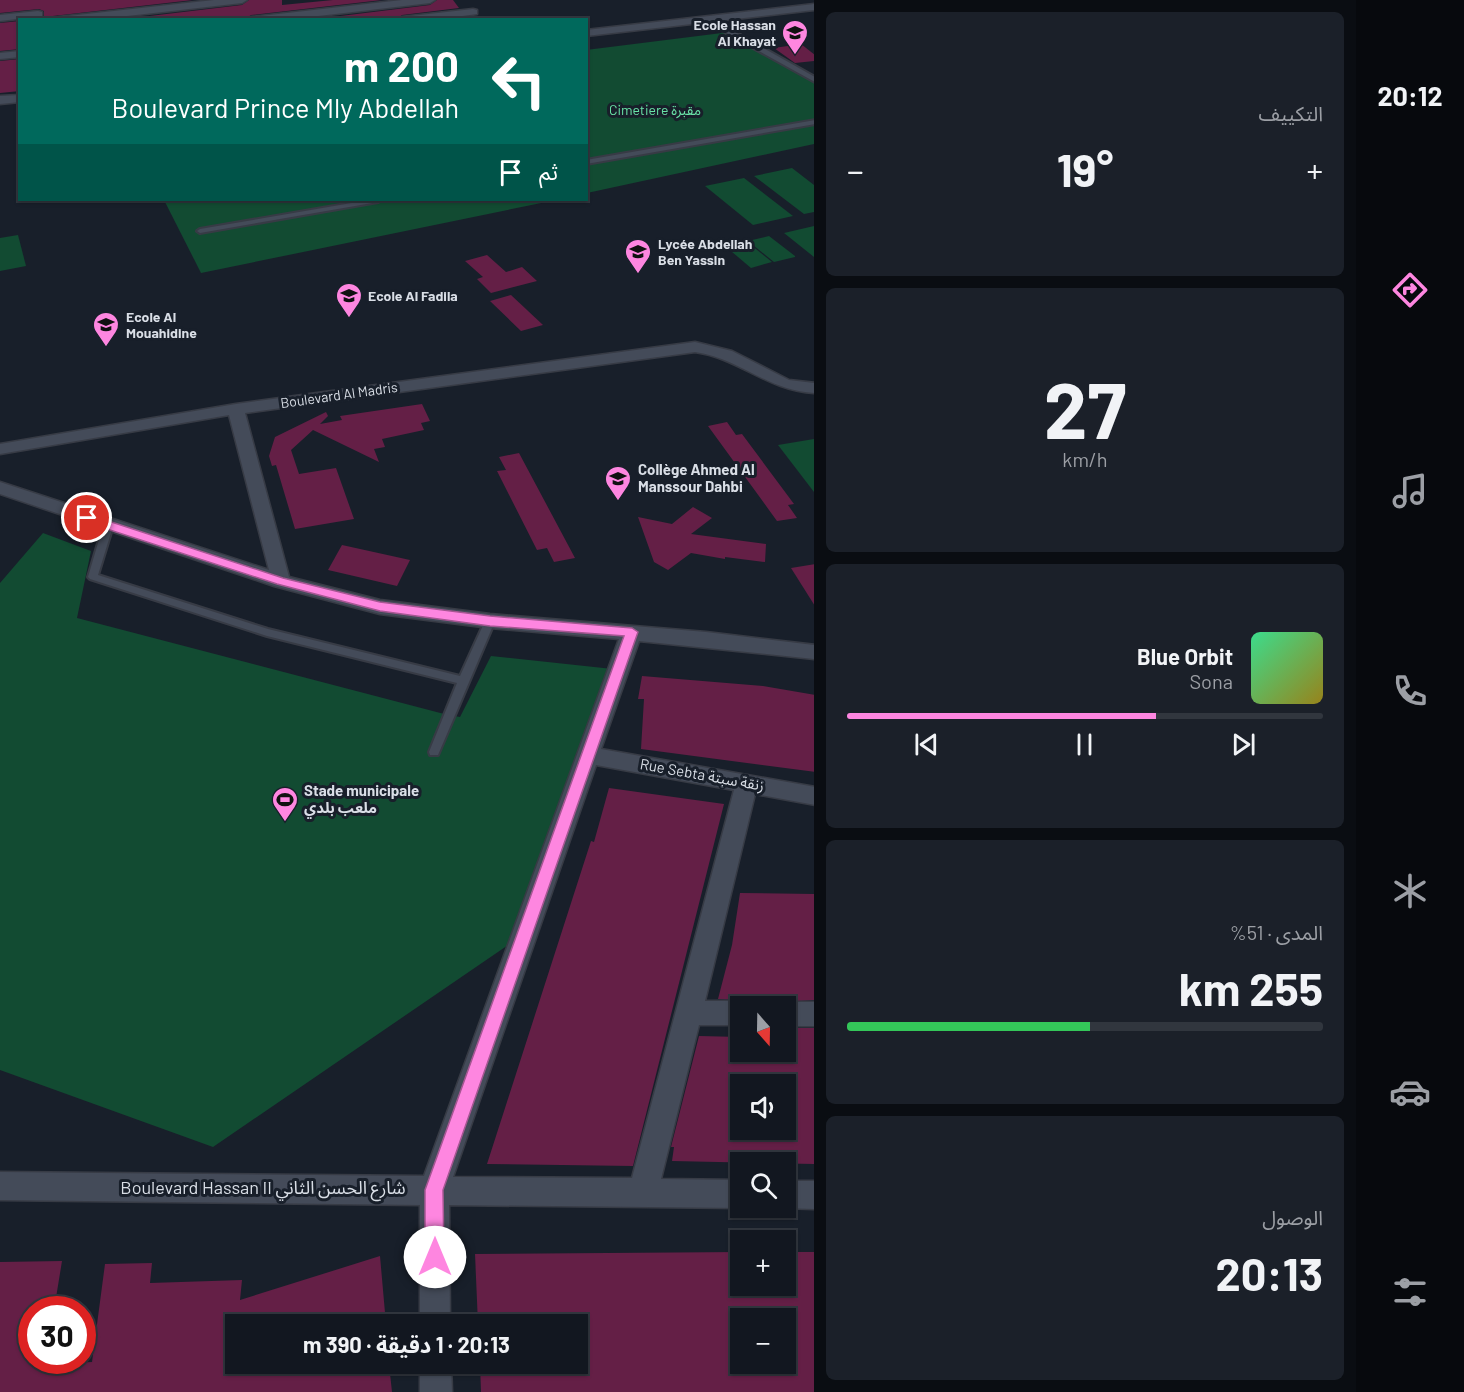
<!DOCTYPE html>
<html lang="ar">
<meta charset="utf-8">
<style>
:root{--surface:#121720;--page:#1b2029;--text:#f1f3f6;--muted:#9c9fa5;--line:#31363e;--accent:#fe86e0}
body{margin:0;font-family:Barlow,"Noto Sans Arabic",sans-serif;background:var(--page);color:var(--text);direction:rtl;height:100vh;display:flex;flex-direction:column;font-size:22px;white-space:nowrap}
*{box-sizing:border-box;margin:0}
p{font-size:20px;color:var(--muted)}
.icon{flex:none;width:33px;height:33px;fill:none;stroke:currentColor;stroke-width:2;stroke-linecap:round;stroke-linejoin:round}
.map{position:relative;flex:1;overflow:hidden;direction:ltr}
.side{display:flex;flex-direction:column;gap:12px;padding:12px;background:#0a0d12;width:542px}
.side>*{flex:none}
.top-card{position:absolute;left:18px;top:18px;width:570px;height:183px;border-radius:0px;box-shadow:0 2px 4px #0004,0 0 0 2px var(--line);direction:rtl;background:#00695c;color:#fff;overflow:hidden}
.needle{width:39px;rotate:160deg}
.fabs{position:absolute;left:730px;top:996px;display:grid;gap:12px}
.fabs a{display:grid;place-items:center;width:66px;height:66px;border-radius:0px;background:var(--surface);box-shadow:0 2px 4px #0004,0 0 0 2px var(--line);font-size:30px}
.speed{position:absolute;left:18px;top:1296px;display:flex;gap:12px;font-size:30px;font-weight:700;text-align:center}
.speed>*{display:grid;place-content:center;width:78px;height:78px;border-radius:50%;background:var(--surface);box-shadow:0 2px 4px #0004,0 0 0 2px var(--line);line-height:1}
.speed .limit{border:9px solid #d22;background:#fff;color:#111}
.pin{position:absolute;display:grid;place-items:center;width:51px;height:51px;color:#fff;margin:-26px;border:3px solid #fff;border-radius:50%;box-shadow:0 2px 6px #0007}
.me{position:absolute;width:66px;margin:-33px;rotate:0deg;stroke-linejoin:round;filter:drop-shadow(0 0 4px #0008)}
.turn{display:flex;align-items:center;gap:21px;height:126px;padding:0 30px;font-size:27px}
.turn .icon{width:78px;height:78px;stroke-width:2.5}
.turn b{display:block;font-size:42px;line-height:51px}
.then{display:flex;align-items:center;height:57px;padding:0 30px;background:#0003;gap:12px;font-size:22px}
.big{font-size:45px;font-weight:700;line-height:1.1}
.side .widget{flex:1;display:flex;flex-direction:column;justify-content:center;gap:9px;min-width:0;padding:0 21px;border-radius:9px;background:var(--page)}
.side .dial{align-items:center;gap:0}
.dial b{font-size:78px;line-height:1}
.song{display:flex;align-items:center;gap:18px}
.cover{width:72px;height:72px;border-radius:9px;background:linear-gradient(135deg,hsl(150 70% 55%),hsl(50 70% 35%))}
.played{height:6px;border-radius:3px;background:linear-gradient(90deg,var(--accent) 65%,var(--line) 65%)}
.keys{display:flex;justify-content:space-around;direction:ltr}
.heat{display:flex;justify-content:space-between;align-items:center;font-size:33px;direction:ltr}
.charge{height:9px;border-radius:4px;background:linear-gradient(90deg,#34c759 51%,var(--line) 0)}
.trip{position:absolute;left:225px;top:1314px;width:363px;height:60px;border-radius:0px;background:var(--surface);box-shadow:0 2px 4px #0004,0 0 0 2px var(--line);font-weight:700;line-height:60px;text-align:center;direction:rtl}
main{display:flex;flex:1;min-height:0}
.dock{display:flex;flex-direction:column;width:108px;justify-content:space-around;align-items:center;background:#07090d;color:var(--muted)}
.dock .icon{width:42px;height:42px}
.dock .active{color:var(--accent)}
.dock b{font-size:27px;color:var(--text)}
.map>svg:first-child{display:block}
</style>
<main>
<nav class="dock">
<b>20:12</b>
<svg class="icon active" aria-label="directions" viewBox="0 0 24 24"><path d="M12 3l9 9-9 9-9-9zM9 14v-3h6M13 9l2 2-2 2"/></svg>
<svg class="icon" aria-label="music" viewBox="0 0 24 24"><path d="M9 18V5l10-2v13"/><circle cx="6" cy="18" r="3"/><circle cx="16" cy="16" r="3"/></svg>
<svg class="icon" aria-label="phone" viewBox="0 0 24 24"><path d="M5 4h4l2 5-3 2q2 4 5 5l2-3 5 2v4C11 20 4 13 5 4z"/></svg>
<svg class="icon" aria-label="climate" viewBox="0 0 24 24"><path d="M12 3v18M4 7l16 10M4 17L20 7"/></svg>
<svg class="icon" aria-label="car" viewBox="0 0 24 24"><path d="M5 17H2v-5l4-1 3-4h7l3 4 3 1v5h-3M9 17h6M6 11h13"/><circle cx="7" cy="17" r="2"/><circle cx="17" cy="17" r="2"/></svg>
<svg class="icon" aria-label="filters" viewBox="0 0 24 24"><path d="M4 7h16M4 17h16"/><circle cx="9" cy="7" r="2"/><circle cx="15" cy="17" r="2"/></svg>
</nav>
<section class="side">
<div class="widget"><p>التكييف</p>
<div class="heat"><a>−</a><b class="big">19°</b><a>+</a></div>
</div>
<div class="widget dial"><b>27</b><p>km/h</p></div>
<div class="widget">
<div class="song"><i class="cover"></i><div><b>Blue Orbit</b><p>Sona</p></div></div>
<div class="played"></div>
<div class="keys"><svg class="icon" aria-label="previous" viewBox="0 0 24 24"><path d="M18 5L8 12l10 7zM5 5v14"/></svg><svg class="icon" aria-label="pause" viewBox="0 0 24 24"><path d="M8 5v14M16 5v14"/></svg><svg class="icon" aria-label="next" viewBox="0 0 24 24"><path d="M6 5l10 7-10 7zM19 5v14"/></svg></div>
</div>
<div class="widget"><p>المدى · 51%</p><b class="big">255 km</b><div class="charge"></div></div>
<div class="widget"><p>الوصول</p><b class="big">20:13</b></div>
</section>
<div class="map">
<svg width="815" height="1392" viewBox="0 0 815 1392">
<rect width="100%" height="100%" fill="#181f2a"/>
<g fill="#124b32">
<path d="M730,32l84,46v66l-227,49 -1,-143z"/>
<path d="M792,168l22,17v27l-10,2 -50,-38z"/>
<path d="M744,178l49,38 -40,9 -48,-39z"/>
<path d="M164,200h392l-355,73z"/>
<path d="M815,227l-1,30 -30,-24 30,-7z"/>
<path d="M18,235l8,31 -26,5v-33z"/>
<path d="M769,236l26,20v1l-21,5 -26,-21z"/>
<path d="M746,241l26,21 -21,6 -26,-22z"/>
<path d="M814,439h1l-1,53 -36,-47z"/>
<path d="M43,533l48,18 -14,67 371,97 12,2 31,-61 131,14 -89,258 -320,219 -213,-77v-487z"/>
</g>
<g fill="#641f46" fill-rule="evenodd">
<path d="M0,0h193l-149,17v-6l-5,-2 -39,4z"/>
<path d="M249,0h33v5l51,-5h49l-131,15 -7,5h-128l126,-15z"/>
<path d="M437,0h16l6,8 -57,7 -7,5h-87l122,-15z"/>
<path d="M20,21v28l-20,2v-28z"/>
<path d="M801,44l14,11v6l-20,2 -21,-15z"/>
<path d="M20,59v32l-20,2v-32z"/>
<path d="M487,255l19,17 16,-5 15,14 -46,12 -14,-14 6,-2 -18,-16z"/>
<path d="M511,295l32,30 -22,6 -31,-30z"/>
<path d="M422,404l8,17 -9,2 3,7 -42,9 3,8 -11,2 5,13 -66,-32 -22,20 8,24 37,-6 18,51 -59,10 -19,-64 -4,1 -3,-10 6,-19 51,-25 2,4 -8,8 22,-4 -2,-4z"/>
<path d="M727,422l9,13 6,-1 52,70 -6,1 9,13 -20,3 -69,-95z"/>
<path d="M519,453l56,105 -21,4 -7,-14 -10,2 -40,-79 9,-1 -7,-13z"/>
<path d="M693,507l19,11 -21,16 75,10 -1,18 -40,-5v2l-34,-6 -23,17 -14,-8 -16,-45 34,7z"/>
<path d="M342,545l68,15 -13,26 -69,-16z"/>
<path d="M815,564v42l-24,-38z"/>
<path d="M642,676l121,10 52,9v77l-174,-23 3,-50h-6z"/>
<path d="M609,788l115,16 -91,362 -146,-2 104,-323 3,1z"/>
<path d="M740,893l75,1v106l-35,2 -62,-3 14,-54z"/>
<path d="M786,1028h29v136l-143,-3 2,-14h-3l28,-111 42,1v15h45zM741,1084h45v46h-45z"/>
<path d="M741,1252v34h45v-34h29v140h-334l-1,-28h98v-40h-100l-3,-70zM741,1318h45v46h-45z"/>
<path d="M380,1256l6,68h-150v40h153l3,28h-392v-130l62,-1 -8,49h-22v50h14v4l46,-2 13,-98 47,-1 -2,20 92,-3 -2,20z"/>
</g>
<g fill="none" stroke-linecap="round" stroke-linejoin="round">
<defs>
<g id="lane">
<path d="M706,18h4l105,59v5l-87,-48 -22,-14z"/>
<path d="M815,120v4l-229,40v-4z"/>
<path d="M369,200h12l-3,2 -178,31 -3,-2 3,-2z"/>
<path d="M108,523l5,3 -15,49 170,54 192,47 25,-55 5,-4 4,1 1,3 -57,134h-8l-1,-3 28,-69 -190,-47 -177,-57 -2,-2 15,-51z"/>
</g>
<g id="street">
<path d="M214,0h33l-5,3 -150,17h-38l5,-3z"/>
<path d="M402,0h33l-5,3 -146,17h-38l5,-3z"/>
<path d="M815,4v6l-229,26v-6z"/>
<path d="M473,9l4,1v4l-43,6h-37l5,-3z"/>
<path d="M38,11l4,1v4l-42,5v-6z"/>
<path d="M20,51v6l-20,2v-6z"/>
<path d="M20,95v7l-20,2v-8z"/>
<path d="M695,342l37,9 57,29 26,3v10c-47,-2 -76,-35 -120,-41l-450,61 44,164 91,23 110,14 216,18 109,13v14l-176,-18 -38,108 214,38v18l-60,-11 -50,207h36l10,5h-10v19h-42l-38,154 80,1v28h2h-2l-292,-3 1,119h-30v-119l-420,-5v-28l424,4 195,-537 -129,-11 -110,-14 -106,-28 -274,-92v-12l269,88 -40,-155 -229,39v-10l236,-40zM596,765l138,25 -102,388 -179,-1z"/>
<path d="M786,1002h29v24h-29v-20h-10z"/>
<path d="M786,1181h29v28l-33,-1h4z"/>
<path d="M420,1364h31l1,28h-32z"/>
</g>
</defs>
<use href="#lane" stroke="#373b45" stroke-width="4"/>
<use href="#street" stroke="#373b45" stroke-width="3"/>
<use href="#lane" fill="#444b59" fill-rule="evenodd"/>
<use href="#street" fill="#444b59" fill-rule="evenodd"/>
</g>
<path fill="#fe86e0" stroke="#a55792" stroke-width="1.5" d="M87,514l196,64 97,24 110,14 142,12 6,4 -195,558 1,67 -3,7 -6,3 -7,-3 -3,-7v-67l199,-554 -134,-10 -110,-15 -103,-27 -195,-63 -1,-3z"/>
<defs>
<symbol id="school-pin" viewBox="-11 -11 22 30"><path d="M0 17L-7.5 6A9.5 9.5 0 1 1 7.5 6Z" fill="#fe86e0" stroke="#181f2a"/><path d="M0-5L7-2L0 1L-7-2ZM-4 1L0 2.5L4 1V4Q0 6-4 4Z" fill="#111"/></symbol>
<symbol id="stadium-pin" viewBox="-11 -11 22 30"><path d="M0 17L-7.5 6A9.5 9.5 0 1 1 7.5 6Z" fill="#fe86e0" stroke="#181f2a"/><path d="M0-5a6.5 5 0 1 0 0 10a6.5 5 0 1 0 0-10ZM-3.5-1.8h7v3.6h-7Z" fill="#111"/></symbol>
</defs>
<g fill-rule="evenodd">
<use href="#school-pin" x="780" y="18" width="30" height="40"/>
<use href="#school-pin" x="623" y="237" width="30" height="40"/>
<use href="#school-pin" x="334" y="281" width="30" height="40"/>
<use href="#school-pin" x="91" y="310" width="30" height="40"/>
<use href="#school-pin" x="603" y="464" width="30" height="40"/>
<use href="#stadium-pin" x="270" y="785" width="30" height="40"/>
</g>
<g text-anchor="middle" stroke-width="6" stroke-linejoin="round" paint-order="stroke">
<g font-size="14" font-weight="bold" fill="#d9dee6" stroke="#181f2a" text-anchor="start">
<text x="776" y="30" text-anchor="end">Ecole Hassan<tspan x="776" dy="16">Al Khayat</tspan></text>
<text x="658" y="249">Lycée Abdellah<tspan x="658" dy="16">Ben Yassin</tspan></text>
<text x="368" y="301">Ecole Al Fadila</text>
<text x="126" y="322">Ecole Al<tspan x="126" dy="16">Mouahidine</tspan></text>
</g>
<g font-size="14" fill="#69e3a7" stroke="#181f2a">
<text x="655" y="115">Cimetiere مقبرة</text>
</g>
<g font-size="14" fill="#d9dee6" stroke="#181f2a">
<text transform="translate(339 395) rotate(-8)" y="5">Boulevard Al Madris</text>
</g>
<g font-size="15" font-weight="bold" fill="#d9dee6" stroke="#181f2a" text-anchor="start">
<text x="638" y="475">Collège Ahmed Al<tspan x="638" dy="17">Manssour Dahbi</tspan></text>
<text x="304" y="796">Stade municipale<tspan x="304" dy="17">ملعب بلدي</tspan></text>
</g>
<g font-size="15" fill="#d9dee6" stroke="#181f2a">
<text transform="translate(702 775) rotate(10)" y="5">Rue Sebta زنقة سبتة</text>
</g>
<g font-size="18" fill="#d9dee6" stroke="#181f2a">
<text x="263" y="1194">Boulevard Hassan II شارع الحسن الثاني</text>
</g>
</g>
</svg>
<div class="fabs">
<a><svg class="needle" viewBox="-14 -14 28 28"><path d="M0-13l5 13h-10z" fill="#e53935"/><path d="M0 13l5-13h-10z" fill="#9c9fa5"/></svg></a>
<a><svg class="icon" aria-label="sound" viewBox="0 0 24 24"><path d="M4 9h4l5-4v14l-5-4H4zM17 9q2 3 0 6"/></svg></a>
<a><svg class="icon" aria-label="search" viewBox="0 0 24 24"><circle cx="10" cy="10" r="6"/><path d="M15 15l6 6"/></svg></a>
<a>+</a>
<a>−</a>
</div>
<div class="speed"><div class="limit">30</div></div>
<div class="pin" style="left:87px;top:518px;background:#d93025"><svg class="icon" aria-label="arrive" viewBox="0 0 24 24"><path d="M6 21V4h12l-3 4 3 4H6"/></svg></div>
<svg class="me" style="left:435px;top:1257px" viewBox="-20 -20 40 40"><circle r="19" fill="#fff"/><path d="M0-13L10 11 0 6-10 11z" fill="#fe86e0"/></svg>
<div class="trip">20:13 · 1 دقيقة · 390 m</div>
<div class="top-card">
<div class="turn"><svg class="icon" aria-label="left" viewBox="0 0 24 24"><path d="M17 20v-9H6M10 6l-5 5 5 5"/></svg><div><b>200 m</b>Boulevard Prince Mly Abdellah</div></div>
<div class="then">ثم<svg class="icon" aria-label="arrive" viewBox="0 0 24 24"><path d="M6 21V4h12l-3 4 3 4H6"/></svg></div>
</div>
</div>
</main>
